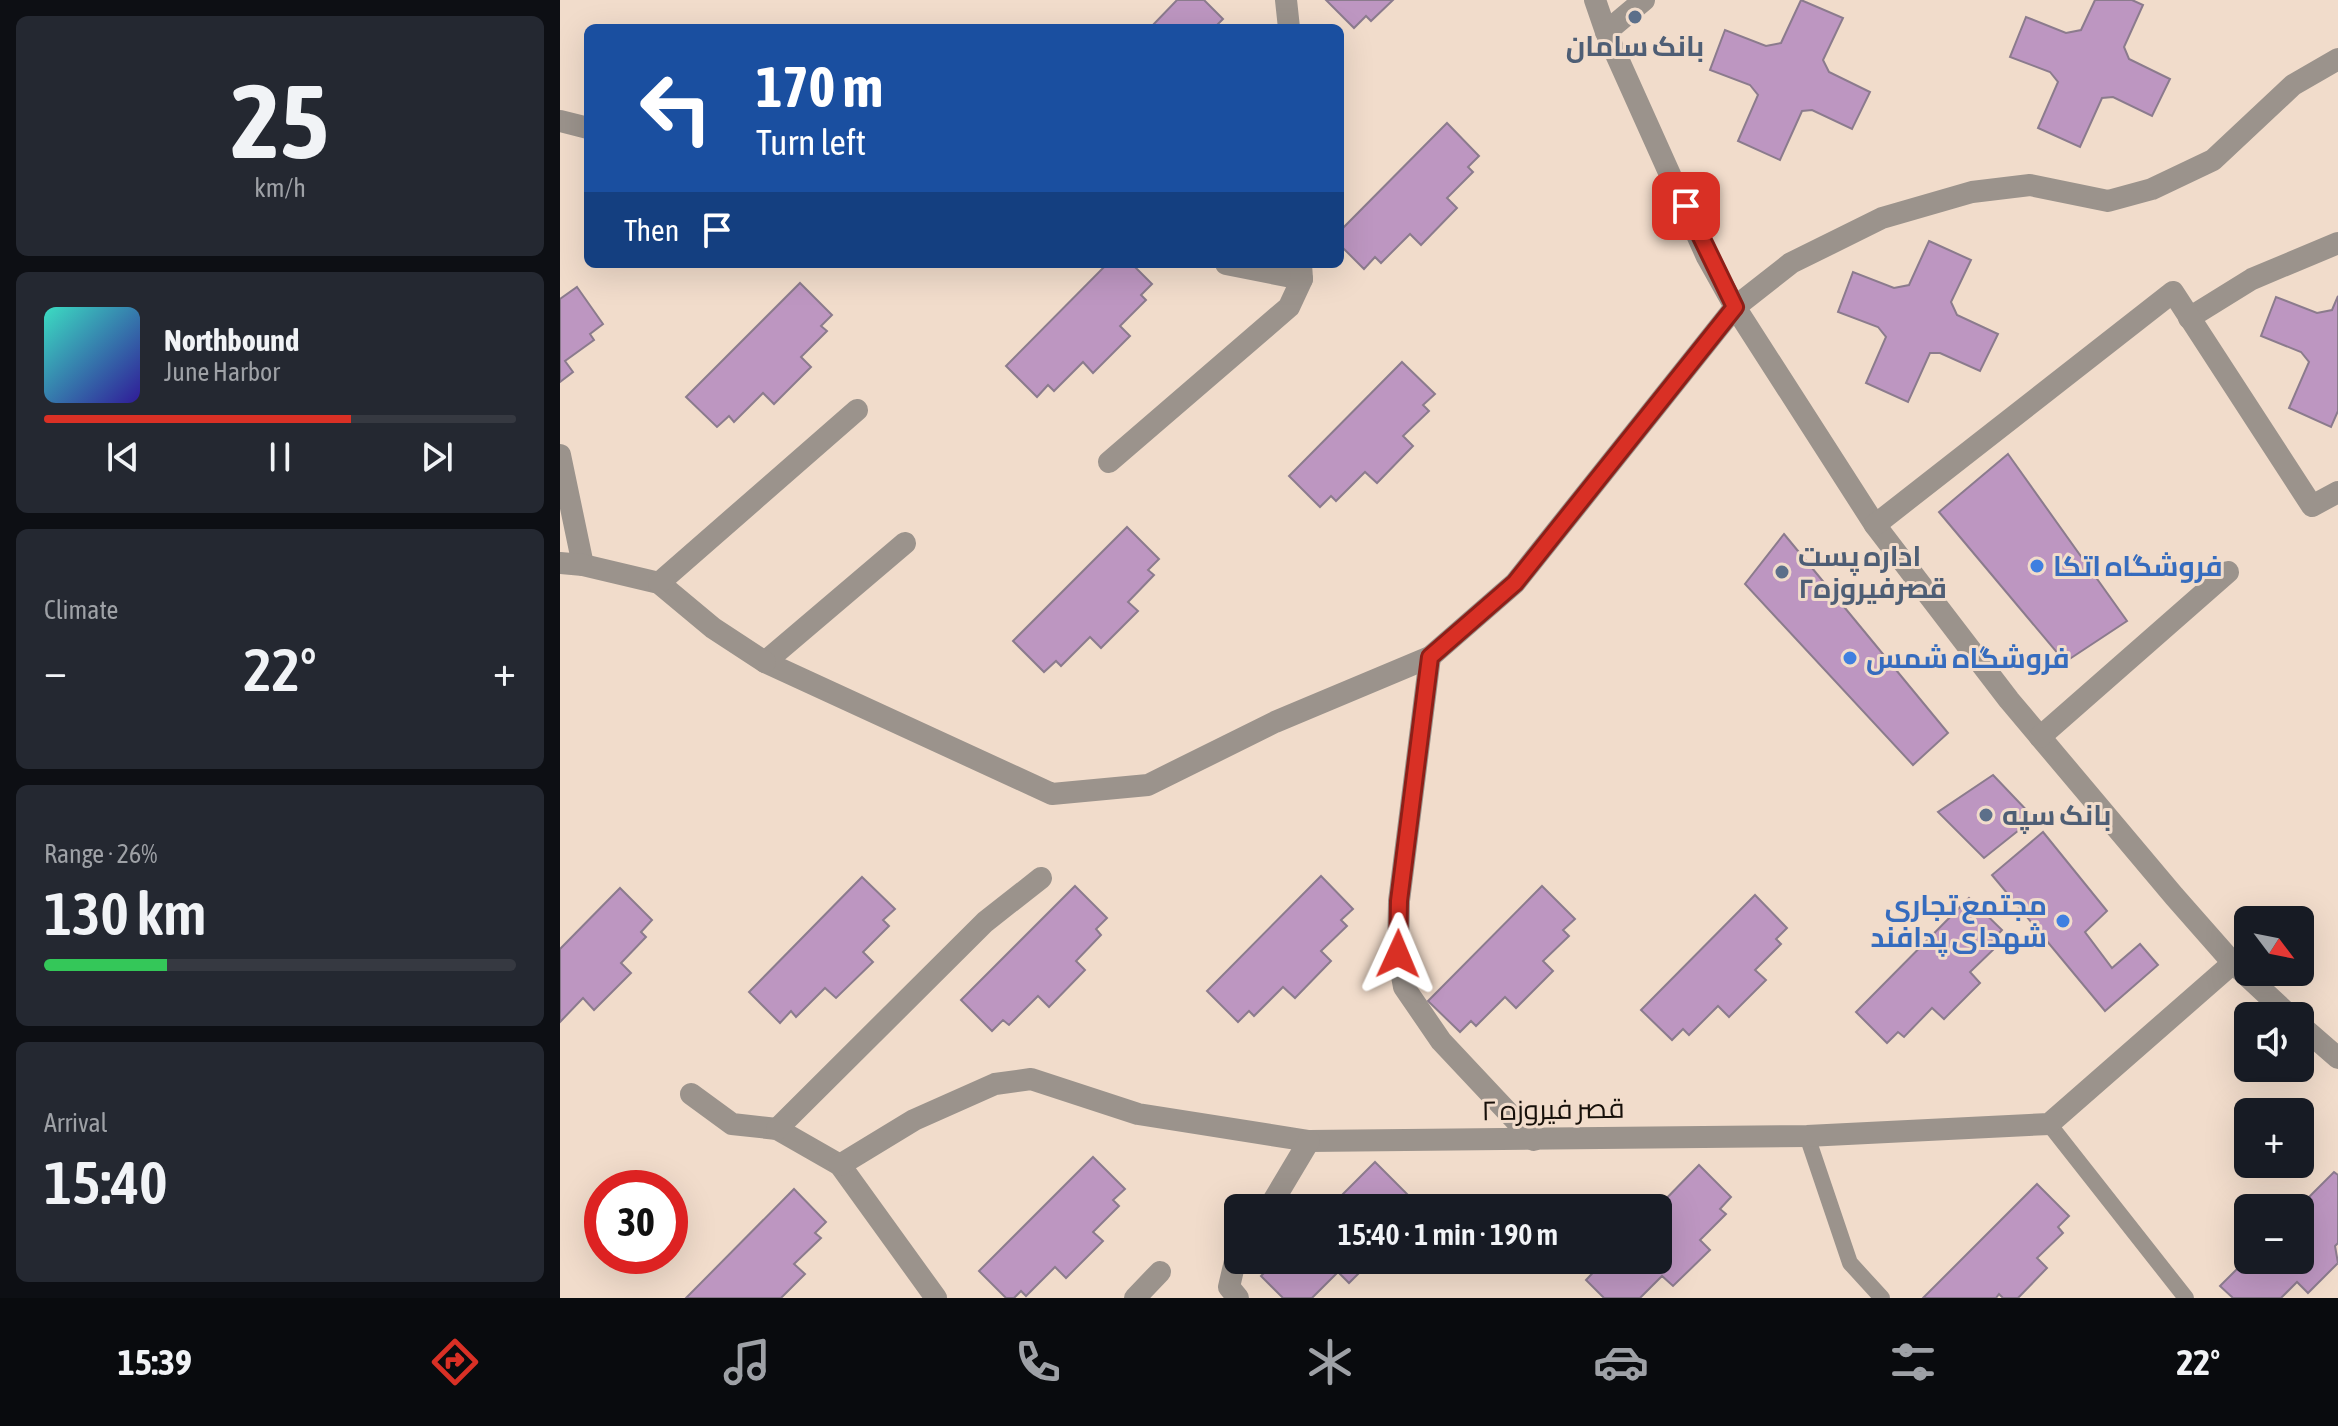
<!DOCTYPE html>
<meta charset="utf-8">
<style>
:root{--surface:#171b24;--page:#242831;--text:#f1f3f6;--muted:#9ea1a6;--line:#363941;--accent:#d93025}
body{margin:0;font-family:"Asap Condensed",Cairo,sans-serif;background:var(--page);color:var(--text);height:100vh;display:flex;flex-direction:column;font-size:30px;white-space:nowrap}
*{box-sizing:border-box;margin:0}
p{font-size:26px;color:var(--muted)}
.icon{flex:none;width:44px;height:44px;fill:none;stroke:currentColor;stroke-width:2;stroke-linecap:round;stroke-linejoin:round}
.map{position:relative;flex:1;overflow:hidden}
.drawer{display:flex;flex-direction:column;gap:16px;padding:16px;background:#0d0f14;width:560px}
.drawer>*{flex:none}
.top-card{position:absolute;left:24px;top:24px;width:760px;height:244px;border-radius:12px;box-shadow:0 8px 32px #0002;background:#1a4fa0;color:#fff;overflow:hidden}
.needle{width:52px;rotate:122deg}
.fabs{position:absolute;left:1674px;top:906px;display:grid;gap:16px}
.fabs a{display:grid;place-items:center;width:80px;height:80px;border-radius:12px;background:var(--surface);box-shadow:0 8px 32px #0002;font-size:40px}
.speed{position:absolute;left:24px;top:1170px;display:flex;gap:16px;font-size:40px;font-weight:700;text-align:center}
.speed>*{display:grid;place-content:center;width:104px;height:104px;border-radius:50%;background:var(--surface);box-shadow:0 8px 32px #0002;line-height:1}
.speed .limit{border:12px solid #d22;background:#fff;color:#111}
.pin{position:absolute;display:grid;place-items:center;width:68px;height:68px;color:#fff;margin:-34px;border-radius:16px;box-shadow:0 4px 12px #0006}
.me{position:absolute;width:88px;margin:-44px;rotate:1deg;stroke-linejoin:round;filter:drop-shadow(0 0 6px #0008)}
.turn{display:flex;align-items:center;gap:28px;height:168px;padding:0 40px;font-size:36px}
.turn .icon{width:104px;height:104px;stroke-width:2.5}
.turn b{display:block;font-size:56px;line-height:68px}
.then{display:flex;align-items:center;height:76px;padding:0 40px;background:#0003;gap:16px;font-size:30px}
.big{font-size:60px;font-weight:600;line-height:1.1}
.drawer .tile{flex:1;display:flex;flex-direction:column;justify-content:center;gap:12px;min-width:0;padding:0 28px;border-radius:12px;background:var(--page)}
.drawer .dial{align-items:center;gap:0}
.dial b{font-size:104px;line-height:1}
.song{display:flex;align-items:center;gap:24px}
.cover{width:96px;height:96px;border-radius:12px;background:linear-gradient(135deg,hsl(170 70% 55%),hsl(250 70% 35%))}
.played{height:8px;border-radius:4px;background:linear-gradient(90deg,var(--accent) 65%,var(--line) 65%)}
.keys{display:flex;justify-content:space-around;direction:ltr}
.heat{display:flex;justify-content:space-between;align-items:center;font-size:44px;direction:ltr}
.charge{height:12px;border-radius:6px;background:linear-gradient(90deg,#34c759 26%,var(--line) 0)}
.trip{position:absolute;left:664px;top:1194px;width:448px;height:80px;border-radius:12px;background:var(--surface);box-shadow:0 8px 32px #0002;font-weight:600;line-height:80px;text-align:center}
.menu{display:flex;height:128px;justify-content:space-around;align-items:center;background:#090b0e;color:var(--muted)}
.menu .icon{width:56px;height:56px}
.menu .on{color:var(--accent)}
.menu b{font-size:36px;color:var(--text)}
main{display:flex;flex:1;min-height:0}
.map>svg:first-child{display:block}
</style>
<main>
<section class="drawer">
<div class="tile dial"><b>25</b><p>km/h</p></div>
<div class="tile">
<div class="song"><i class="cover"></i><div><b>Northbound</b><p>June Harbor</p></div></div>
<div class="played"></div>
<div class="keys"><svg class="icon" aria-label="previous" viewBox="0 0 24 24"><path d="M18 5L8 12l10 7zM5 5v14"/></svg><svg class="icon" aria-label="pause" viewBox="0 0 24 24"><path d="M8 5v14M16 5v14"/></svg><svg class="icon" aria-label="next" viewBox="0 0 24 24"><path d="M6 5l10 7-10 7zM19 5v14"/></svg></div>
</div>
<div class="tile"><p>Climate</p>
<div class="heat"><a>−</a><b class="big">22°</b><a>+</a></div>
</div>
<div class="tile"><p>Range · 26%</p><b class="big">130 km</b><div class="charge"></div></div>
<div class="tile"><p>Arrival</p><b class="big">15:40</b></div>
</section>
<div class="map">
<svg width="1778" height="1298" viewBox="0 0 1778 1298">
<rect width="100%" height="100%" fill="#f1dccb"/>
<g fill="#bd96c1" stroke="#8b7b8d" stroke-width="2">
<path d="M617,0h27l19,19 -9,9h-64z"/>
<path d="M766,0h67l-22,21 -5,-5 -12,12z"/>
<path d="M1241,0l42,18 -20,42 6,12 41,20 -18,37 -40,-19 -10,1 -22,49 -42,-19 20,-46 -8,-10 -40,-15 15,-40 41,16 15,-3z"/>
<path d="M1535,0h37l11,5 -19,42 5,12 41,20 -18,37 -39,-19 -11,1 -22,49 -42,-19 20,-46 -8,-10 -40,-15 16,-40 40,16 15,-3z"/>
<path d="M887,123l32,33 -11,11 5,5 -26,26 10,10 -36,37 -11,-11 -29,29 -6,-6 -11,12 -24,-24v-14z"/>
<path d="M1369,241l42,19 -20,42 6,13 41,19 -18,37 -40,-18h-10l-22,49 -42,-19 20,-46 -8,-10 -40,-15 15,-40 41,16 15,-3z"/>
<path d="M547,264h25l20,20 -11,11 5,5 -26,26 10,10 -37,37 -10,-11 -29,29 -6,-6 -11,12 -31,-31z"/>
<path d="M240,283l32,32 -11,11 6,5 -26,26 10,10 -37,37 -11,-11 -29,29 -5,-6 -12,11 -31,-30z"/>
<path d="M17,287l26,37 -13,10 4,6 -29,21 8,11 -13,10v-83z"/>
<path d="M1778,296v115l-7,16 -42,-19 20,-46 -8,-10 -40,-16 15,-39 41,16 15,-3z"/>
<path d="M842,362l33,32 -12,11 6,6 -26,25 10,10 -36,37 -12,-11 -29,29 -5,-5 -11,11 -31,-31z"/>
<path d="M1448,454l119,167 -62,41 -126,-150z"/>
<path d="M567,527l32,32 -11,11 6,5 -26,27 10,9 -37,37 -11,-11 -29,29 -5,-5 -12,11 -31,-31z"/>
<path d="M1224,534l164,199 -35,32 -168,-181z"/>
<path d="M1433,775l41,43 -50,40 -46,-46z"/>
<path d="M1483,832l64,79 -22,21 27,36 28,-24 18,21 -53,46 -113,-136z"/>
<path d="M761,876l32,33 -12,11 6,6 -26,25 10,10 -36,37 -12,-11 -29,29 -5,-5 -11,11 -31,-31z"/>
<path d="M302,877l33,32 -12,11 6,6 -26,26 10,10 -37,36 -11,-10 -29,29 -5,-6 -11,12 -31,-31z"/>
<path d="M515,886l32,32 -11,11 5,6 -25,26 9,9 -36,37 -11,-11 -29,29 -6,-5 -11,11 -31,-31z"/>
<path d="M982,886l33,33 -12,11 6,6 -26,25 10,10 -37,37 -11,-11 -29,29 -5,-5 -11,11 -32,-31z"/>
<path d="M60,888l32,32 -11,12 5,5 -25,26 10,10 -37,37 -11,-12 -23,24v-73z"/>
<path d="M1195,895l32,33 -11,11 5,5 -26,26 11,10 -37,37 -11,-11 -29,29 -6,-6 -11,11 -31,-30z"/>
<path d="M1409,898l33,32 -11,12 5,5 -26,25 10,11 -36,36 -12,-11 -28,29 -6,-5 -11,11 -31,-31z"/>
<path d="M533,1157l32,32 -12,11 6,6 -26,26 10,9 -37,37 -11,-11 -29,29 -5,-5 -7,7h-8l-27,-27z"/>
<path d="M815,1162l32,32 -11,12 2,2h-69z"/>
<path d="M1139,1165l32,32 -11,12 6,5 -26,26 10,10 -37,36 -11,-10 -22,22h-36l-18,-18 19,-20h53l-1,-52z"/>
<path d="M1774,1172l4,3v68l-3,3 3,17 -30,30 -11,-11 -16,16h-48l-13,-12 28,-28 52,2 -2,-52z"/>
<path d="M1477,1184l32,32 -11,11 5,6 -26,25 10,10 -29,30h-15l-4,-4 -3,4h-73z"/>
<path d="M234,1189l32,33 -11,11 6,5 -27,26 11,10 -24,24h-95z"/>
<path d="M717,1260h95l-23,23 -11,-11 -26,26h-29l-22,-22z"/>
</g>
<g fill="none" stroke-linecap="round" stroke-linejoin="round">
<g stroke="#9b938c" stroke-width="16">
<path d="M1489,1124l137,174"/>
<path d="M1247,1136l43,127 32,35"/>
</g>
<g stroke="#9b938c" stroke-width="22">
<path d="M726,0l3,28"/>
<path d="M1035,0l11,32 101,225 28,50 140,218 134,175 165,196 59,67 57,53"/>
<path d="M1046,32l38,-32"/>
<path d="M0,121l28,7"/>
<path d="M666,264l76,15"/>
<path d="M1629,318l63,-39 86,-36"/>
<path d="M0,455l23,110"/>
<path d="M549,462l180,-155 13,-28 -1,-15"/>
<path d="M1315,525l298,-233 139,214 26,-14"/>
<path d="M345,543l-140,119 287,132 96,-9 127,-63 155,-65 85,-74 220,-276 56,-44 91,-45 90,-26 58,-7 78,16 44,-12 61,-29 80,-75 45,-26"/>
<path d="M0,563l23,2 76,18 54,45 52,34"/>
<path d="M99,583l198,-173"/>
<path d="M870,657l-31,244 -1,53 6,33 37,54 93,99"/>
<path d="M1480,737l188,-165"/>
<path d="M1740,1025l38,33"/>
<path d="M131,1094l41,30 45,5 63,36 96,133"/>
<path d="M217,1129l208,-207 56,-44"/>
<path d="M280,1165l74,-45 81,-36 36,-5 107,35 171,27 498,-5 242,-12 184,-161"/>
<path d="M709,1208l40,-67"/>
<path d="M678,1248l-9,39 9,11"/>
<path d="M575,1298l25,-26"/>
</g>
</g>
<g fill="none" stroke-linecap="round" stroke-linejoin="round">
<defs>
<path id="route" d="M838,954l1,-53 31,-244 85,-74 220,-276 -49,-101"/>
</defs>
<use href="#route" stroke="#8d1f18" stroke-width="20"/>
<use href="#route" stroke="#d93025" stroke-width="14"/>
</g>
<g fill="#5c6f8a" stroke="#f1dccb" stroke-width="3">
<circle cx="1075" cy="17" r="8"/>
<circle cx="1222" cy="572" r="8"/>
<circle cx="1426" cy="815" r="8"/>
</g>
<g fill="#3f7fe0" stroke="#f1dccb" stroke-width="3">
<circle cx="1477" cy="566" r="8"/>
<circle cx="1290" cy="658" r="8"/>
<circle cx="1503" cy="921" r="8"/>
</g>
<g text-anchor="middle" stroke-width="6" stroke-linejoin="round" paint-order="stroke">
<g font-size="28" font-weight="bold" fill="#4e5e75" stroke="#f1dccb" text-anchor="start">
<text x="1075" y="56" text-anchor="middle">بانک سامان</text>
<text x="1238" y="566">اداره پست<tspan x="1238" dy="32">قصرفیروزه۲</tspan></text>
<text x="1442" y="825">بانک سپه</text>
</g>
<g font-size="28" font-weight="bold" fill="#366cbe" stroke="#f1dccb" text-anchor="start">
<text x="1493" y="576">فروشگاه اتکا</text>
<text x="1306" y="668">فروشگاه شمس</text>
<text x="1487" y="915" text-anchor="end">مجتمع تجاری<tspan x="1487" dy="32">شهدای پدافند</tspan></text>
</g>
<g font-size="28" fill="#17100a" stroke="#f1dccb">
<text transform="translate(993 1109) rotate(-1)" y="10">قصر فیروزه ۲</text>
</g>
</g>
</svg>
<div class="fabs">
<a><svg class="needle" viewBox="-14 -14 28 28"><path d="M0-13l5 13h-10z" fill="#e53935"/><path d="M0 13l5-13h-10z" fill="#9ea1a6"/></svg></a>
<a><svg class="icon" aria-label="sound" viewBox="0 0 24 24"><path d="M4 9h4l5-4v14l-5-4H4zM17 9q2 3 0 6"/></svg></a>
<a>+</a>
<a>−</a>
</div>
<div class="speed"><div class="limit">30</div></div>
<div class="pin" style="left:1126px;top:206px;background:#d93025"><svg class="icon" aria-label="arrive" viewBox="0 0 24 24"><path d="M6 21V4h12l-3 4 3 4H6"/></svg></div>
<svg class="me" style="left:838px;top:954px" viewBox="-20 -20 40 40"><path d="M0-17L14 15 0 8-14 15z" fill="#d93025" stroke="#fff" stroke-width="4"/></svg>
<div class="trip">15:40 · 1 min · 190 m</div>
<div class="top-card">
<div class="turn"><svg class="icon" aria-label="left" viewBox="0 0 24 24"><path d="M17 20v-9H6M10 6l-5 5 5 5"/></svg><div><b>170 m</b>Turn left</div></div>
<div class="then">Then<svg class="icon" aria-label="arrive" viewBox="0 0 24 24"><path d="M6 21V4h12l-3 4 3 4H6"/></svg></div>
</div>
</div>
</main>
<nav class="menu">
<b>15:39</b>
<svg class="icon on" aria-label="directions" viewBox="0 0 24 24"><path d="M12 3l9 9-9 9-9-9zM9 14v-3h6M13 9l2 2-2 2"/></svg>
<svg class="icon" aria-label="music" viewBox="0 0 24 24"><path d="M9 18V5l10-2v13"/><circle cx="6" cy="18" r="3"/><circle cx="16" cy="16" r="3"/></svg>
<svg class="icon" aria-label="phone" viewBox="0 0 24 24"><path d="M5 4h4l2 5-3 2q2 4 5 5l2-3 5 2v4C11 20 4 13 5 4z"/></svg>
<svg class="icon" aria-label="climate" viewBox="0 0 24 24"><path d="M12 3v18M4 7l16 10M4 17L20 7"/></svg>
<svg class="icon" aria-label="car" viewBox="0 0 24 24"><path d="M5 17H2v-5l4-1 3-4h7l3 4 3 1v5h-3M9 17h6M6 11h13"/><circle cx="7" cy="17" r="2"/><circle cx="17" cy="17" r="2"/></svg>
<svg class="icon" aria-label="filters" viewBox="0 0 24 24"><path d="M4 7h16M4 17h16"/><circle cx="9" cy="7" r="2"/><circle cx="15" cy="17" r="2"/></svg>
<b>22°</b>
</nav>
